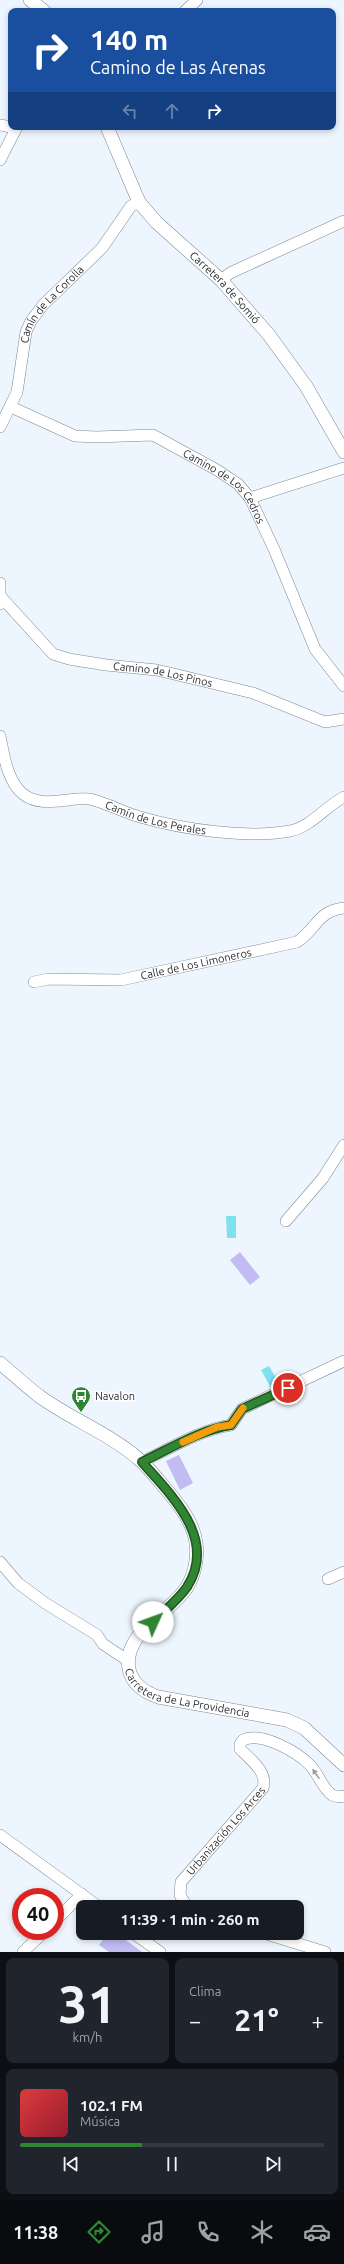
<!DOCTYPE html>
<html lang="es">
<meta charset="utf-8">
<style>
:root{--surface:#171b24;--page:#20242c;--text:#f1f3f6;--muted:#9ea1a6;--line:#363941;--accent:#308533}
body{margin:0;font-family:Ubuntu,sans-serif;background:var(--page);color:var(--text);height:100vh;display:flex;flex-direction:column;font-size:15px;white-space:nowrap}
*{box-sizing:border-box;margin:0}
p{font-size:13px;color:var(--muted)}
.icon{flex:none;width:22px;height:22px;fill:none;stroke:currentColor;stroke-width:2;stroke-linecap:round;stroke-linejoin:round}
.map{position:relative;height:1952px;overflow:hidden}
.panel{display:flex;flex-direction:column;gap:6px;padding:6px;background:#0d0f14;flex:1}
.panel>*{flex:none}
.hud{position:absolute;left:8px;top:8px;width:328px;height:122px;border-radius:8px;box-shadow:0 2px 6px #0003;background:#1a4fa0;color:#fff;overflow:hidden}
.speed{position:absolute;left:12px;top:1888px;display:flex;gap:8px;font-size:20px;font-weight:700;text-align:center}
.speed>*{display:grid;place-content:center;width:52px;height:52px;border-radius:50%;background:var(--surface);box-shadow:0 2px 6px #0003;line-height:1}
.speed .limit{border:6px solid #d22;background:#fff;color:#111}
.pin{position:absolute;display:grid;place-items:center;width:34px;height:34px;color:#fff;margin:-17px;border:2px solid #fff;border-radius:50%;box-shadow:0 1px 4px #0007}
.me{position:absolute;width:44px;margin:-22px;rotate:47deg;stroke-linejoin:round;filter:drop-shadow(0 0 3px #0008)}
.turn{display:flex;align-items:center;gap:14px;height:84px;padding:0 16px;font-size:18px}
.turn .icon{width:52px;height:52px;stroke-width:2.5}
.turn b{display:block;font-size:28px;line-height:34px}
.lanes{display:flex;align-items:center;height:38px;padding:0 16px;background:#0003;justify-content:center;gap:20px;direction:ltr}
.lanes .off{opacity:.35}
.big{font-size:30px;font-weight:600;line-height:1.1}
.panel .card{flex:1;display:flex;flex-direction:column;justify-content:center;gap:6px;min-width:0;padding:0 14px;border-radius:8px;background:var(--page)}
.panel .dial{align-items:center;gap:0}
.dial b{font-size:52px;line-height:1}
.song{display:flex;align-items:center;gap:12px}
.cover{width:48px;height:48px;border-radius:6px;background:linear-gradient(135deg,hsl(0 70% 55%),hsl(350 70% 35%))}
.played{height:4px;border-radius:2px;background:linear-gradient(90deg,var(--accent) 40%,var(--line) 40%)}
.keys{display:flex;justify-content:space-around;direction:ltr}
.heat{display:flex;justify-content:space-between;align-items:center;font-size:22px;direction:ltr}
.panel .tiles{flex:1;display:grid;gap:6px;grid-template-columns:1fr 1fr}
.card:last-child{grid-column:span 2}
.trip{position:absolute;left:76px;top:1900px;width:228px;height:40px;border-radius:8px;background:var(--surface);box-shadow:0 2px 6px #0003;font-weight:600;line-height:40px;text-align:center}
.tabs{display:flex;height:64px;justify-content:space-around;align-items:center;background:#090b0e;color:var(--muted)}
.tabs .icon{width:28px;height:28px}
.tabs .selected{color:var(--accent)}
.tabs b{font-size:18px;color:var(--text)}
.map>svg:first-child{display:block}
</style>
<div class="map">
<svg width="344" height="1952" viewBox="0 0 344 1952">
<rect width="100%" height="100%" fill="#edf5fe"/>
<g fill="#c2bcf3">
<path d="M240,1252l20,25 -10,8 -20,-25z"/>
<path d="M179,1455l14,28 -13,7 -14,-29z"/>
<path d="M108,1933h8l26,19h-33l-10,-7z"/>
</g>
<g fill="#7ee1ee">
<path d="M226,1216h10v22h-9z"/>
<path d="M269,1366l10,17 -8,5 -10,-18z"/>
</g>
<g fill="none" stroke-linecap="round" stroke-linejoin="round">
<defs>
<g id="minor">
<path d="M185,11l12,-11"/>
<path d="M0,125l11,2"/>
<path d="M0,160l17,-33"/>
<path d="M221,280l9,-7 114,-52"/>
<path id="s1" d="M11,407l64,29 21,1 57,-2 64,35 21,14 12,14 24,51 41,100 29,37"/>
<path id="s2" d="M0,427l17,-35 9,-60 5,-11 12,-16 59,-57 29,-42 8,-4"/>
<path d="M250,498l94,-30"/>
<path d="M0,583v21"/>
<path id="s3" d="M1,597l52,57 16,5 37,6 51,5 96,23 72,29 19,-3"/>
<path id="s4" d="M0,736c4,19 7,45 23,58 19,15 45,3 66,5 13,2 36,14 51,18 41,12 108,22 150,14 21,-4 36,-25 54,-34"/>
<path id="s5" d="M34,982l14,-3 73,1 176,-38c20,-13 20,-31 47,-34"/>
<path d="M286,1221l37,-43 21,-33"/>
<path d="M142,1462c29,-14 58,-32 89,-37l11,-16 102,-48"/>
<path d="M0,1562l18,21 27,20 52,32 6,9 24,16"/>
<path d="M328,1579l16,-7"/>
<path d="M0,1835l99,72"/>
<path id="s6" d="M187,1907l-7,-12 1,-13 82,-94c5,-16 -12,-28 -23,-39v-5l3,-4c18,-9 54,12 67,25 8,8 12,23 22,30 4,2 8,2 12,1"/>
<path d="M55,1921l27,-27"/>
<path d="M133,1933l27,19"/>
<path d="M263,1933l62,19"/>
<path d="M23,1952l22,-21"/>
</g>
<g id="tertiary">
<path d="M30,0l14,11"/>
<path id="s7" d="M107,127l32,75 17,20 65,58 48,55 37,51 38,66"/>
<path id="s8" d="M0,1363c13,11 26,23 39,33 33,24 72,38 102,65 11,10 20,23 30,34 11,14 23,30 25,48 2,14 -1,31 -9,44 -17,27 -65,46 -58,82 3,15 15,23 29,28l129,23 17,8 40,37"/>
</g>
</defs>
<use href="#minor" stroke="#80878f" stroke-width="12"/>
<use href="#tertiary" stroke="#80878f" stroke-width="14"/>
<use href="#minor" stroke="#fff" stroke-width="11"/>
<use href="#tertiary" stroke="#fff" stroke-width="13"/>
</g>
<defs><path id="oneway-solid" d="M-6-.8H1V-3.2L6.5 0L1 3.2V.8H-6Z"/></defs>
<use fill="#9fa0a2" href="#oneway-solid" transform="translate(316 1774) rotate(-125)"/>
<g fill="none" stroke-linecap="round" stroke-linejoin="round">
<defs>
<path id="route" d="M153,1622c12,-12 25,-22 34,-35 31,-48 -16,-92 -45,-125 29,-14 58,-32 89,-37l11,-16 46,-21"/>
</defs>
<use href="#route" stroke="#1f5621" stroke-width="10"/>
<use href="#route" stroke="#308533" stroke-width="7"/>
<path stroke="#f59e0b" stroke-width="7" d="M183,1442l34,-15 14,-2 12,-17"/>
</g>
<defs>
<symbol id="bus-pin" viewBox="-11 -11 22 30"><path d="M0 17L-7.5 6A9.5 9.5 0 1 1 7.5 6Z" fill="#308533" stroke="#fff"/><path d="M-5-6H5V4H4V6H2V4H-2V6H-4V4H-5ZM-3.5-4V0h7V-4ZM-3.5 1.2v1.5H-2V1.2ZM2 1.2v1.5H3.5V1.2Z" fill="#fff"/></symbol>
</defs>
<g fill-rule="evenodd">
<use href="#bus-pin" x="70" y="1385" width="22" height="30"/>
</g>
<g text-anchor="middle" stroke-width="3" stroke-linejoin="round" paint-order="stroke">
<g font-size="11" fill="#2a2d30" stroke="#fff">
<text dy="4" stroke="none"><textPath href="#s7" startOffset="203">Carretera de Somió</textPath></text>
<text dy="4" stroke="none"><textPath href="#s2" startOffset="137">Camín de La Corolla</textPath></text>
<text dy="4" stroke="none"><textPath href="#s1" startOffset="238">Camino de Los Cedros</textPath></text>
<text dy="4" stroke="none"><textPath href="#s3" startOffset="189">Camino de Los Pinos</textPath></text>
<text dy="4" stroke="none"><textPath href="#s4" startOffset="201">Camín de Los Perales</textPath></text>
<text dy="4" stroke="none"><textPath href="#s5" startOffset="164">Calle de Los Limoneros</textPath></text>
<text dy="4" stroke="none"><textPath href="#s8" startOffset="490">Carretera de La Providencia</textPath></text>
<text dy="4" stroke="none"><textPath href="#s6" startOffset="95">Urbanización Los Arces</textPath></text>
</g>
<g font-size="11" fill="#2a2d30" stroke="#fff" text-anchor="start">
<text x="95" y="1400">Navalon</text>
</g>
</g>
</svg>
<div class="speed"><div class="limit">40</div></div>
<div class="pin" style="left:288px;top:1388px;background:#d93025"><svg class="icon" aria-label="arrive" viewBox="0 0 24 24"><path d="M6 21V4h12l-3 4 3 4H6"/></svg></div>
<svg class="me" style="left:153px;top:1622px" viewBox="-20 -20 40 40"><circle r="19" fill="#fff"/><path d="M0-13L10 11 0 6-10 11z" fill="#308533"/></svg>
<div class="trip">11:39 · 1 min · 260 m</div>
<div class="hud">
<div class="turn"><svg class="icon" aria-label="right" viewBox="0 0 24 24"><path d="M7 20v-9h11M14 6l5 5-5 5"/></svg><div><b>140 m</b>Camino de Las Arenas</div></div>
<div class="lanes"><svg class="icon off" aria-label="left" viewBox="0 0 24 24"><path d="M17 20v-9H6M10 6l-5 5 5 5"/></svg><svg class="icon off" aria-label="ahead" viewBox="0 0 24 24"><path d="M12 20V5M6 11l6-6 6 6"/></svg><svg class="icon" aria-label="right" viewBox="0 0 24 24"><path d="M7 20v-9h11M14 6l5 5-5 5"/></svg></div>
</div>
</div>
<section class="panel">
<div class="tiles">
<div class="card dial"><b>31</b><p>km/h</p></div>
<div class="card"><p>Clima</p>
<div class="heat"><a>−</a><b class="big">21°</b><a>+</a></div>
</div>
<div class="card">
<div class="song"><i class="cover"></i><div><b>102.1 FM</b><p>Música</p></div></div>
<div class="played"></div>
<div class="keys"><svg class="icon" aria-label="previous" viewBox="0 0 24 24"><path d="M18 5L8 12l10 7zM5 5v14"/></svg><svg class="icon" aria-label="pause" viewBox="0 0 24 24"><path d="M8 5v14M16 5v14"/></svg><svg class="icon" aria-label="next" viewBox="0 0 24 24"><path d="M6 5l10 7-10 7zM19 5v14"/></svg></div>
</div>
</div>
</section>
<nav class="tabs">
<b>11:38</b>
<svg class="icon selected" aria-label="directions" viewBox="0 0 24 24"><path d="M12 3l9 9-9 9-9-9zM9 14v-3h6M13 9l2 2-2 2"/></svg>
<svg class="icon" aria-label="music" viewBox="0 0 24 24"><path d="M9 18V5l10-2v13"/><circle cx="6" cy="18" r="3"/><circle cx="16" cy="16" r="3"/></svg>
<svg class="icon" aria-label="phone" viewBox="0 0 24 24"><path d="M5 4h4l2 5-3 2q2 4 5 5l2-3 5 2v4C11 20 4 13 5 4z"/></svg>
<svg class="icon" aria-label="climate" viewBox="0 0 24 24"><path d="M12 3v18M4 7l16 10M4 17L20 7"/></svg>
<svg class="icon" aria-label="car" viewBox="0 0 24 24"><path d="M5 17H2v-5l4-1 3-4h7l3 4 3 1v5h-3M9 17h6M6 11h13"/><circle cx="7" cy="17" r="2"/><circle cx="17" cy="17" r="2"/></svg>
</nav>
